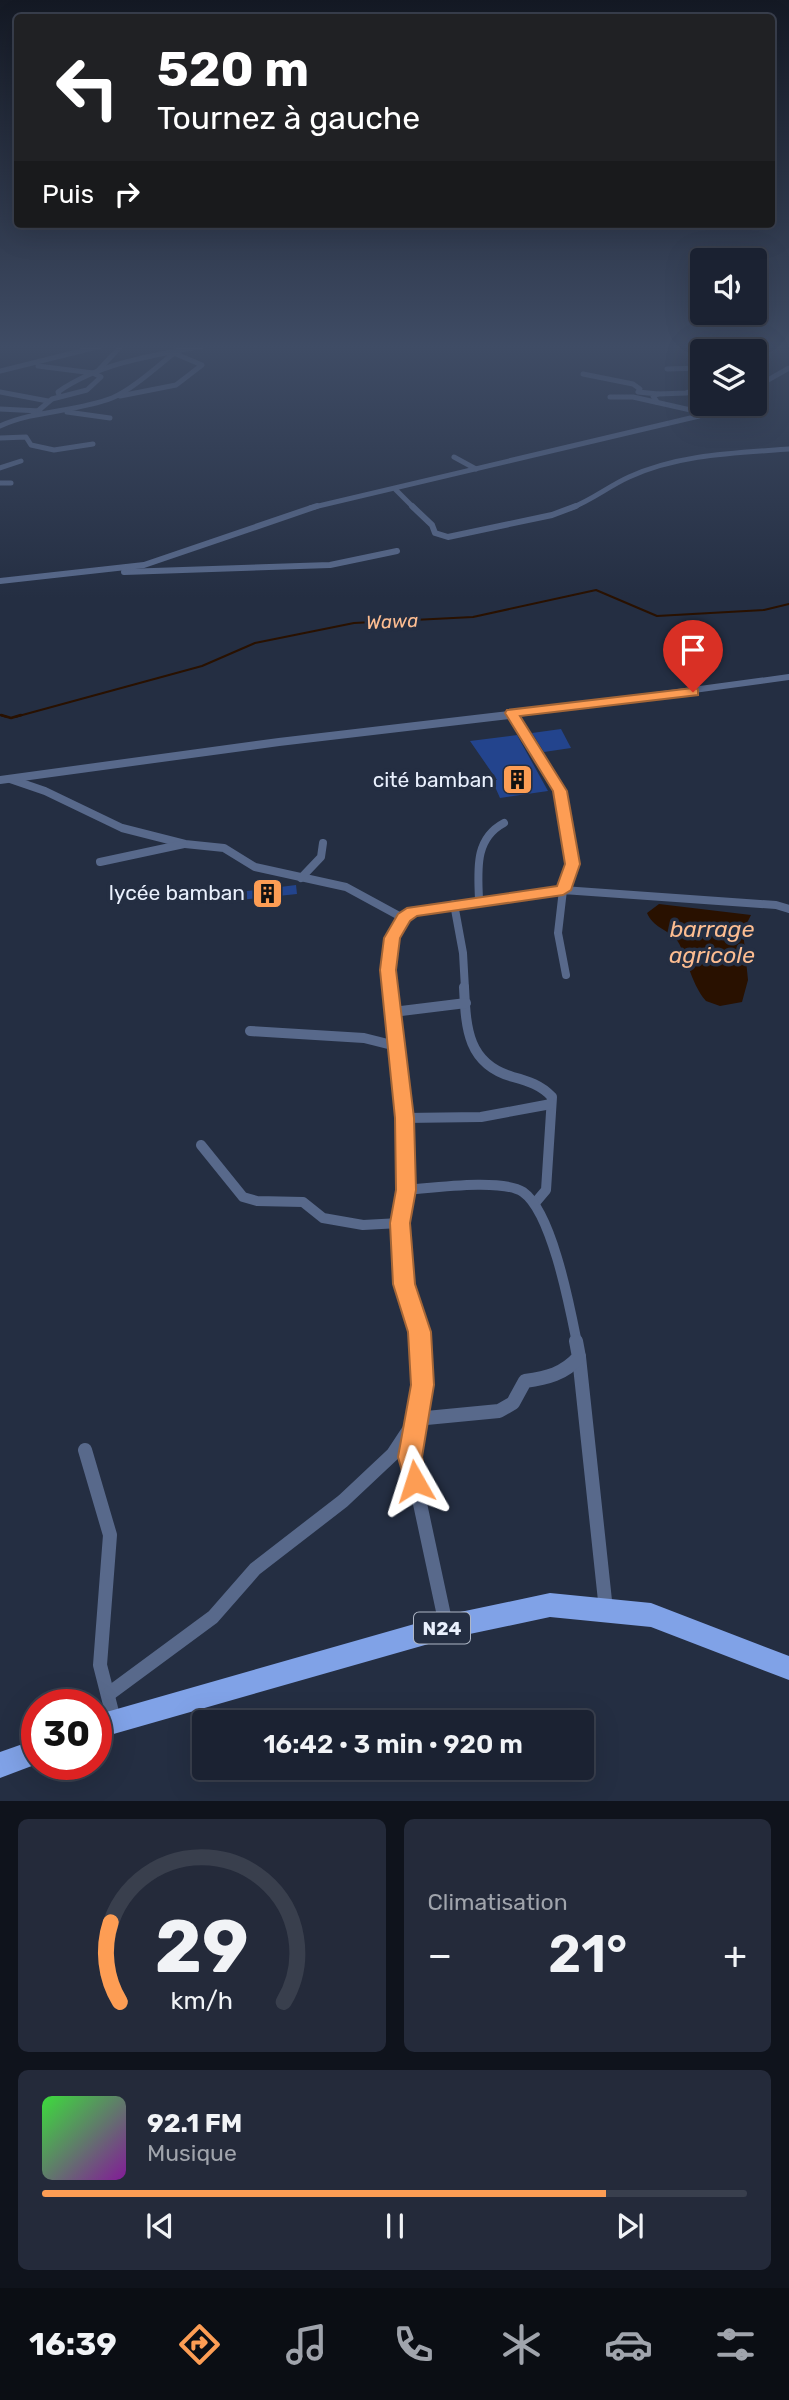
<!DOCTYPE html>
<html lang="fr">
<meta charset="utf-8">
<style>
:root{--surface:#1b2232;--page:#242a3a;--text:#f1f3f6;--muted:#a0a4ac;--line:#393f4d;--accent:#fd9d54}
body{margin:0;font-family:Rubik,sans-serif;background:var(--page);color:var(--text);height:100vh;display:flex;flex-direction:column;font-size:26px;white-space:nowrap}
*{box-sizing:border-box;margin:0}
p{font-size:23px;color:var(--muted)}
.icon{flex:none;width:38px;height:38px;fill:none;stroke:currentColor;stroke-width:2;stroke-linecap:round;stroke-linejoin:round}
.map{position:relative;height:1801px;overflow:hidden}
.panel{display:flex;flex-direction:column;gap:18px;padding:18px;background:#0f131c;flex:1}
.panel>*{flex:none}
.guide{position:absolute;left:14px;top:14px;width:761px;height:214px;border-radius:7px;box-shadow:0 7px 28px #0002,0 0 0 2px var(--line);background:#202124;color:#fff;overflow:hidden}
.buttons{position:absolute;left:690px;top:248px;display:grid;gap:14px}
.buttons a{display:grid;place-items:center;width:77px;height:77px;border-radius:7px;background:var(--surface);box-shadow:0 7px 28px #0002,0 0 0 2px var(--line);font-size:35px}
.speed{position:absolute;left:21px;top:1689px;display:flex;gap:14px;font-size:35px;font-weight:700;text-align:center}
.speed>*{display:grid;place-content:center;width:91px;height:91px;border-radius:50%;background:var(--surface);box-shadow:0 7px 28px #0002,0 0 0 2px var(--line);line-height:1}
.speed .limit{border:10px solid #d22;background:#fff;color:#111}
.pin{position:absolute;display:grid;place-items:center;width:60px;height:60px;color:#fff;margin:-72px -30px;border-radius:50% 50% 50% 0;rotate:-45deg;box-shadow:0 0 7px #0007}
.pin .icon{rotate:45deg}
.me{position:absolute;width:77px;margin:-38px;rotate:354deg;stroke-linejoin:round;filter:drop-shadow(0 0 5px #0008)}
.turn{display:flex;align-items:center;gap:24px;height:147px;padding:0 28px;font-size:32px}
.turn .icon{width:91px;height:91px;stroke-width:2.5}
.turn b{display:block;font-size:49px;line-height:60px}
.then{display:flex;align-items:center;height:66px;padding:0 28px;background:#0003;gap:14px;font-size:26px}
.big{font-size:52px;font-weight:600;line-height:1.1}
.panel .widget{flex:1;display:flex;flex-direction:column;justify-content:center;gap:10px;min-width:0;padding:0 24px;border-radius:10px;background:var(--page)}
.panel .dial{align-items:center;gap:0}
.dial svg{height:182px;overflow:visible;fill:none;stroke:var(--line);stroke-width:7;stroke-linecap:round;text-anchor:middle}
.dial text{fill:var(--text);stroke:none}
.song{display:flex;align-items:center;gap:21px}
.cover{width:84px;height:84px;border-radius:10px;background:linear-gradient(135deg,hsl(120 70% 55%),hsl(290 70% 35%))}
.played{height:7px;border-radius:4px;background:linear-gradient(90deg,var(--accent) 80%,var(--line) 80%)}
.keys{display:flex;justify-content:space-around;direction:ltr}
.heat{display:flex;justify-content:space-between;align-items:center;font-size:38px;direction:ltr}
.panel .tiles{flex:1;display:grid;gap:18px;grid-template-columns:1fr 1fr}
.widget:last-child{grid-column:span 2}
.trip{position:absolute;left:192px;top:1710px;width:402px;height:70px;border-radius:7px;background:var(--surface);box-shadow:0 7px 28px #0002,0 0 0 2px var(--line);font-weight:600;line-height:70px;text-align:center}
.menu{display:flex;height:112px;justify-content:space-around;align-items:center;background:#0b0e14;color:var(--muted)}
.menu .icon{width:49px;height:49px}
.menu .active{color:var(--accent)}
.menu b{font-size:32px;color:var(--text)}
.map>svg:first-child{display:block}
</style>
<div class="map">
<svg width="789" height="1802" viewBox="0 0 789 1802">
<rect width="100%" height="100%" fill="#242e42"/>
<path fill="#291100" d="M659,904l92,11 -8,16 5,49 -6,22 -22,4 -14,-5c-16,-18 -20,-50 -30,-62 -10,-10 -23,-12 -29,-26z"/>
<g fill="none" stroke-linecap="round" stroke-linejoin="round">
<g stroke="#291100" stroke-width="2">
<path d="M0,715l7,2"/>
<path d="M15,717l187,-51 53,-23 99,-20 119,-6 123,-27 61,26 107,-6 25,-6"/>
</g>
<path stroke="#291100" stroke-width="2.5" d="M1,715l10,3 10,-3"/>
</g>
<g fill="#23448d">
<path d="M561,729l10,19 -27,4 -12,-19z"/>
<path d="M517,735l31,56 -48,7 -8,-18h5l-27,-39z"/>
<path d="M296,885l1,9 -57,6 -1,-8z"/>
</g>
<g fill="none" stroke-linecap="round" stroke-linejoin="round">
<g stroke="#58698b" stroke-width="5">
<path d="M696,346l28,6"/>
<path d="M739,346l1,6"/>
<path d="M38,366l55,7"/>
<path d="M667,369l35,-1"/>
<path d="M0,371l101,-25"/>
<path d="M583,374l50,10 7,5 -2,3 20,2 -5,2 4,6"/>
<path d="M754,388l35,-20"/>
<path d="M0,392l48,9"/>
<path d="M658,394l28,-1 16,-5"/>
<path d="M59,395l-1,-3c41,-29 96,-37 145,-46"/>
<path d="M120,396l56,-11 26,-20 -26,-11"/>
<path d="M610,397h23l71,16"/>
<path d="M0,409l40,2"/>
<path d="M67,412l43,6"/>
<path d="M33,415l19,-16 35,-9 14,-13 -6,-3 26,-28"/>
<path d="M0,426c35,-16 76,-14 112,-28 22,-9 51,-37 71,-52"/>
<path d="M0,438l26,-1 5,8 23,5 39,-6"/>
<path d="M454,457l22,12"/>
<path d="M0,468l21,-7"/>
<path d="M0,483h11"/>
<path d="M396,490l18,18"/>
<path d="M310,508l389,-92 26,-12"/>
<path d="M571,508c21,-8 38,-22 58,-31 50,-23 107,-24 160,-28"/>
</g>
<g stroke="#58698b" stroke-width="6">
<path d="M412,506l20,19 3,8 13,4 104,-22 24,-9"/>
<path d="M124,572l206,-7 67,-14"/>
<path d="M0,581l144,-16 173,-59"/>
<path d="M511,713l3,4"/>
<path d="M494,717l295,-40"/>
</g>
<g stroke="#58698b" stroke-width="8">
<path d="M10,779l35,12 77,37 63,16 39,4 31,19 91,20 57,31"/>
<path d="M0,780l279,-38 230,-27"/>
<path d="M100,862l84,-18"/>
<path d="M301,878l20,-21 2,-14"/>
<path d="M479,900c-1,-30 -5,-61 25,-77"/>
<path d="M454,904l9,49 2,36"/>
<path d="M566,975l-8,-42 5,-43 213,15 13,4"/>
<path d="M390,989c-3,-27 -3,-60 22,-77l151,-22 10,-26 -13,-73 -48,-76"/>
</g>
<g stroke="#58698b" stroke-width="10">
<path d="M390,987l14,131 2,72 -6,33 4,61 16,48v11"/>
<path d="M464,987c2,41 3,77 49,90 15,4 28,8 39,20l-6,93 -11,13"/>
<path d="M393,1012l73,-9"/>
<path d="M250,1031l114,7 32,8"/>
<path d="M404,1118l77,-1 70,-13"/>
<path d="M201,1145l42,52 14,4 46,1 20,16 40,7 37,-2"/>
<path d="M406,1190c26,-2 96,-12 117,2 29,20 47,116 54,151"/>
</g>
<g stroke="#58698b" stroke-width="14">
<path d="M420,1341l2,44 -12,72 36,168"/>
<path d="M579,1357l27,253"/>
<path d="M85,1450l25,85 -10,130 14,55"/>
<path d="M110,1693l103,-76 42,-48 88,-68 50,-47 23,-35 83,-8 14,-8 12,-22c22,-3 39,-7 54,-24l-3,-16"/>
</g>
<g fill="#80a2e7" fill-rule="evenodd">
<path d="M550,1593l101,10 138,53v24l-138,-53 -101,-10 -104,22 -350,100v-24l350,-100z"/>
<path d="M37,1739v25l-37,14v-26z"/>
</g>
</g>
<linearGradient id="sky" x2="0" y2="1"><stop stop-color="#141924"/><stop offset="0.58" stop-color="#3f4c65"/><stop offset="1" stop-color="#3f4c65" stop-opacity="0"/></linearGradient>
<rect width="789" height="598" fill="url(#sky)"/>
<path fill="#fd9d54" stroke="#a46637" stroke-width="2" d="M693,688l5,1v6l-178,21 47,75 13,73 -9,26 -8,5 -146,21 -7,5 -10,17 -4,32 18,148 2,72 -6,33 5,61 16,48 3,53 -12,72 5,24 -3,8 -9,4 -8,-4 -9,-32 13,-72 -3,-53 -15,-48 -3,-61 6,-33 -1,-72 -15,-148 4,-32 14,-24 9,-6 150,-22 8,-22 -12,-73 -48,-78 2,-3z"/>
<defs>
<symbol id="building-square" viewBox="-11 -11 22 22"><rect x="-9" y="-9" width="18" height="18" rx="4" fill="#fd9d54" stroke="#242e42"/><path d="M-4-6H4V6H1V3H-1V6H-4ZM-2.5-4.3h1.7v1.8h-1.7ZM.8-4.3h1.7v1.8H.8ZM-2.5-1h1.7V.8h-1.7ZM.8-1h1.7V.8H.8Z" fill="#111"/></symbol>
</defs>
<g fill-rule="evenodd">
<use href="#building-square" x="500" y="762" width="35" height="35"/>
<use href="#building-square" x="250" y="876" width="35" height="35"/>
</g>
<g text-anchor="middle" stroke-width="7" stroke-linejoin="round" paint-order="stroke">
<g font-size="19" font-style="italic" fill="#fdbd91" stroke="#242e42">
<text transform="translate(392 621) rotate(-3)" y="7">Wawa</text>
</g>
<rect fill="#242e42" stroke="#aeb6c5" stroke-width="2" x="414" y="1612.5" width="56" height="31" rx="5"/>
<g font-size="19" font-weight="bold" fill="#e9f0fd">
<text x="442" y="1635">N24</text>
</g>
<g font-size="21" fill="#e9f0fd" stroke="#242e42" text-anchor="end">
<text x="494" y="787">cité bamban</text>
<text x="245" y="900">lycée bamban</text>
</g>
<g font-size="23" font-style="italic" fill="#fdbd91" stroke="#242e42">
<text x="712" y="937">barrage<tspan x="712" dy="26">agricole</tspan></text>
</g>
</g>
</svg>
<div class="buttons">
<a><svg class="icon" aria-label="sound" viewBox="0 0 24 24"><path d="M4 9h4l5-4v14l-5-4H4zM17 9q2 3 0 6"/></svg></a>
<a><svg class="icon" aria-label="layers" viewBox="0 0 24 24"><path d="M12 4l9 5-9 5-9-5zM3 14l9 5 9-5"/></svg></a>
</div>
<div class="speed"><div class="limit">30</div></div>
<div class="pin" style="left:693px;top:692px;background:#d93025"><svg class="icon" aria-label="arrive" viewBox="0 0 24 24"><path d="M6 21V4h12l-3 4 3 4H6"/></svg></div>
<svg class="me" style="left:415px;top:1481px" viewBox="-20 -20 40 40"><path d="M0-17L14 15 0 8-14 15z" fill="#fd9d54" stroke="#fff" stroke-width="4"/></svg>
<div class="trip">16:42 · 3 min · 920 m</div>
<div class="guide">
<div class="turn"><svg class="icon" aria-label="left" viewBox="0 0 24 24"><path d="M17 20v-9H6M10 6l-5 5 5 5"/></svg><div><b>520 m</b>Tournez à gauche</div></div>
<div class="then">Puis<svg class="icon" aria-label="right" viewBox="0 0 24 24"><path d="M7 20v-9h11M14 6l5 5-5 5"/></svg></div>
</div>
</div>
<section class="panel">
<div class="tiles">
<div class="widget dial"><svg viewBox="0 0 100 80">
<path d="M14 69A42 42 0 1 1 86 69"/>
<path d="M14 69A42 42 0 0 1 10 34" stroke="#fd9d54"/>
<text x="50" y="56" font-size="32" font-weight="700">29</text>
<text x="50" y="72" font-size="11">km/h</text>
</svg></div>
<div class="widget"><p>Climatisation</p>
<div class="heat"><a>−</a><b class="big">21°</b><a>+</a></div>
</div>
<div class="widget">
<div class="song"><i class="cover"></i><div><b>92.1 FM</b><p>Musique</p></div></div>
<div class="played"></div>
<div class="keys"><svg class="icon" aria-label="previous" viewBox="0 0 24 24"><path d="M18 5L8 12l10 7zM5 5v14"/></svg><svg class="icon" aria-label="pause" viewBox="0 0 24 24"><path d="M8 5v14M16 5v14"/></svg><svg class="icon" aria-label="next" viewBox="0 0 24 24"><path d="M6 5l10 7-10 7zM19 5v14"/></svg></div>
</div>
</div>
</section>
<nav class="menu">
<b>16:39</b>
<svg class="icon active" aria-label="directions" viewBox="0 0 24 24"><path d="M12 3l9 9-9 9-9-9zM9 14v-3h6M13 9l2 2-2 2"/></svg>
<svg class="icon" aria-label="music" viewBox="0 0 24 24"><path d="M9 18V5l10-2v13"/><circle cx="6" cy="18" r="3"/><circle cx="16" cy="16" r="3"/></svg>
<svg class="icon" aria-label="phone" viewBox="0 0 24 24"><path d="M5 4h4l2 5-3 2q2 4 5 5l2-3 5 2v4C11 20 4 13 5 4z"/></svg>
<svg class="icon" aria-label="climate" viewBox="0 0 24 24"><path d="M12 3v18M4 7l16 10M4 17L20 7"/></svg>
<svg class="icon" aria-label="car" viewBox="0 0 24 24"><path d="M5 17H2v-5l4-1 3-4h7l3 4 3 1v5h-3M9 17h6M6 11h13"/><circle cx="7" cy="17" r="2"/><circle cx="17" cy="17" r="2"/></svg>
<svg class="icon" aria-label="filters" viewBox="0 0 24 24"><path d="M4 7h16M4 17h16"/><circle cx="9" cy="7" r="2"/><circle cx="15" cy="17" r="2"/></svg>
</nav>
